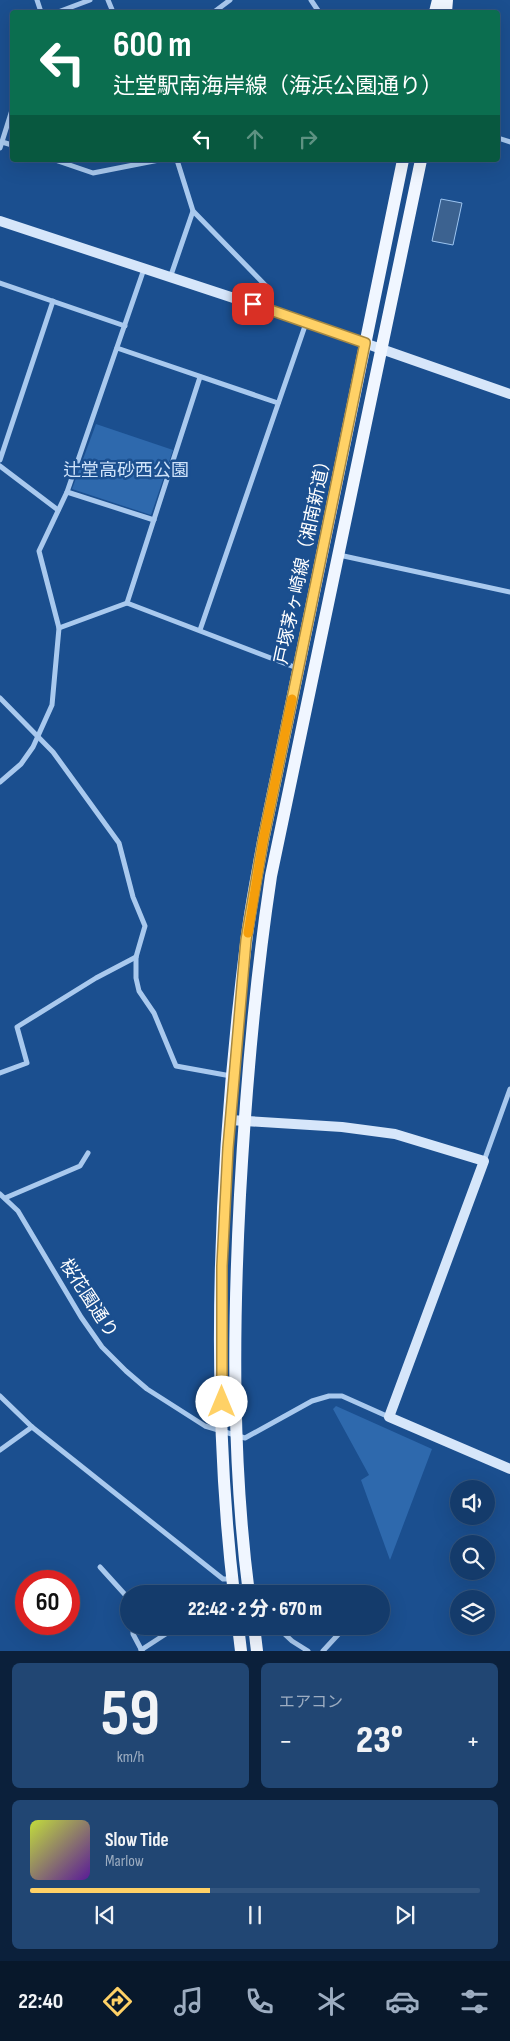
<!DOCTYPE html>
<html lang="ja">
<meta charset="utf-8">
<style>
:root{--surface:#143b6b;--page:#214673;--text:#f1f3f6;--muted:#9dadc1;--line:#33557e;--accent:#ffd166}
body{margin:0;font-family:"Sofia Sans Condensed","Noto Sans JP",sans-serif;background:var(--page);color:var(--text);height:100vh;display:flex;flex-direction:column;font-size:19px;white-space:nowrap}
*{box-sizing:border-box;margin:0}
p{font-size:16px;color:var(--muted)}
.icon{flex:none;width:28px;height:28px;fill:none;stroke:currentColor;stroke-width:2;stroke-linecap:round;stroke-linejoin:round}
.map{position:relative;height:1651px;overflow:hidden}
.drawer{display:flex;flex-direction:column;gap:12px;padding:12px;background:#0b203b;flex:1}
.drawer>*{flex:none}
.guide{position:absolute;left:10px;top:10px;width:490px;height:152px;border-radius:5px;box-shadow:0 5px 20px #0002,0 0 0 1px var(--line);background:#0b6e4f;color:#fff;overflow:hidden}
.tools{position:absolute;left:450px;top:1480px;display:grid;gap:10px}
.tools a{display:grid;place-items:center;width:45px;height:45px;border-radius:50%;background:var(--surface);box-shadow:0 5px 20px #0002,0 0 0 1px var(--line);font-size:25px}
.speed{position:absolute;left:15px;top:1570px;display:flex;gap:10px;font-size:25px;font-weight:700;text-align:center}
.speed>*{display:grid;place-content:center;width:65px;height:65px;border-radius:50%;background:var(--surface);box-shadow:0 5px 20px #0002,0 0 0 1px var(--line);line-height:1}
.speed .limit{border:8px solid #d22;background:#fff;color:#111}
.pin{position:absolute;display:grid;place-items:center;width:42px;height:42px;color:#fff;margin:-21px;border-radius:10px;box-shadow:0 2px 8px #0006}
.me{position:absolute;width:55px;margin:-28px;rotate:0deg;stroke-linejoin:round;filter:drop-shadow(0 0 4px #0008)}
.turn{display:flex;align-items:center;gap:18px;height:105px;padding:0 20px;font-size:22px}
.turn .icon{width:65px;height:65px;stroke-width:2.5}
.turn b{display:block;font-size:35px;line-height:42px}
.lanes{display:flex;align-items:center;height:48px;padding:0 20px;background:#0003;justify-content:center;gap:25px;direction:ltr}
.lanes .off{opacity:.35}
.big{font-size:38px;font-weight:800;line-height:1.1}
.drawer .widget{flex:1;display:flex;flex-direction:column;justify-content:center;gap:8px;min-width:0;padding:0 18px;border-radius:8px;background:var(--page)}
.drawer .dial{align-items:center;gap:0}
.dial b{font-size:65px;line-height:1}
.song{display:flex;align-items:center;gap:15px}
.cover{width:60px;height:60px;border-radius:8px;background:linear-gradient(135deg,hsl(70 70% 55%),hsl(270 70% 35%))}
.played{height:5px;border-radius:2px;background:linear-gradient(90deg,var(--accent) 40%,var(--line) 40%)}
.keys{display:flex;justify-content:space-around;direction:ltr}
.heat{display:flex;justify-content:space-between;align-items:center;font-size:28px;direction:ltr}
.drawer .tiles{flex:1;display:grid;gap:12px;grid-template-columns:1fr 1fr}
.widget:last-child{grid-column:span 2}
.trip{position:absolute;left:120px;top:1585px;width:270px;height:50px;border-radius:25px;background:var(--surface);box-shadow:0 5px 20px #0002,0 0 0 1px var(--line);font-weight:800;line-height:50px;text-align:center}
.dock{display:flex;height:80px;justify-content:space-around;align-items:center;background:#08182b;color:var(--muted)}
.dock .icon{width:35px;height:35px}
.dock .selected{color:var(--accent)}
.dock b{font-size:22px;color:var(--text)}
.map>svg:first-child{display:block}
</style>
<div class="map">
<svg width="510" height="1651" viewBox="0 0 510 1651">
<rect width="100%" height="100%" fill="#1b4f8f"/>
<g fill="#2e69ad">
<path d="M96,424l77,26 -22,65 -79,-26z"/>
<path d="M336,1406l96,43 -42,111 -29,-80 8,-5 -36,-66z"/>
</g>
<path fill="#3c6290" stroke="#9cc4f0" d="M441,199l21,4 -9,42 -21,-4z"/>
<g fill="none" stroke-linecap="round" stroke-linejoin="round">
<g stroke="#a9c9ee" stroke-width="5">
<path d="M37,0l4,12"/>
<path d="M108,0l5,12"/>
<path d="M311,0l8,12"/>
<path d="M58,12l32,-12"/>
<path d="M214,12l16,-12"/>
<path d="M498,138l12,4"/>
<path d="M2,142l10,3"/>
<path d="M0,148l12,-38"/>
<path d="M55,160l38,13 66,-13"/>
<path d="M193,211l76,78 1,20"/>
<path d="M170,278l23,-67 -16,-51"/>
<path d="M0,283l125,43"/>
<path d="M117,348l161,55"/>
<path d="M0,460l53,-159"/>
<path d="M0,466l58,44"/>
<path d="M67,492l87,28"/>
<path d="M339,555l171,37"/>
<path d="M127,603l73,-226"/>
<path d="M59,628l68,-25 170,65"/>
<path d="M200,630l106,-307"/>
<path d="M0,698l53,54 66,91 14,54 12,29 -9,31v21l3,13 15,22 22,53 55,10"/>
<path d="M0,782l21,-18 12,-17 19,-42 7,-77 -20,-77 28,-59 77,-223"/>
<path d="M0,1073l27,-10 -10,-36 79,-49 40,-21"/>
<path d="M484,1161l26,-72"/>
<path d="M0,1194l18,17 63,106 21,30 24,24 21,18 58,37 40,12 67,-37 17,-5h13l47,21"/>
<path d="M5,1198l75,-32 8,-13"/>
<path d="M0,1396l32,31 191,152h9"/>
<path d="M0,1450l32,-23"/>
<path d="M100,1567l29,32"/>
<path d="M133,1626v8l9,17"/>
<path d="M276,1626l16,15 16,10"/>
<path d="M141,1650l37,-24"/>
<path d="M323,1651l23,-25"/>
</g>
<g stroke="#d6e6fa" stroke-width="10">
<path d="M0,221l270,89 240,84"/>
<path d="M230,1120l112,7 53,7 89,27 -95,256 121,52"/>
</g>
<g stroke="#f0f6ff" stroke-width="12">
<path d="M435,12l3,-12"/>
<path d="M446,12l1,-12"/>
<path d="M234,1594c-25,-210 -14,-442 12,-651 4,-34 11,-68 17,-102l140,-681"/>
<path d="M249,1594c-17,-132 -16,-267 -9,-399 6,-108 15,-213 31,-319l150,-716"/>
<path d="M238,1626l3,25"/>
<path d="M254,1626l3,25"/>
</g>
</g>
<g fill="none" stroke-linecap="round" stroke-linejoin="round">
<defs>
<path id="route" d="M222,1402v-136l6,-118 18,-208 17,-99 102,-498 -112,-39"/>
</defs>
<use href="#route" stroke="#a68842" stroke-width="12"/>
<use href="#route" stroke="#ffd166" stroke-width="9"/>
<path stroke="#f59e0b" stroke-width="9" d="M248,933l15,-92 29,-142"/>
</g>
<g text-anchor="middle" stroke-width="5" stroke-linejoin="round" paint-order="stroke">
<g font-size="18" fill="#cfe3fa" stroke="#1b4f8f">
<text x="126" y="476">辻堂高砂西公園</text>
</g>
<g font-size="18" fill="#fff" stroke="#1b4f8f">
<text transform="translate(303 558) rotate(-78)" y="6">戸塚茅ヶ崎線（湘南新道）</text>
<text transform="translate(89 1298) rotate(57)" y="6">桜花園通り</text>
</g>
</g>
</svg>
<div class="tools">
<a><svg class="icon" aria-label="sound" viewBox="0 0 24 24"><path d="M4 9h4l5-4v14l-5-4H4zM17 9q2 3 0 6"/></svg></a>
<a><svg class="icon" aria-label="search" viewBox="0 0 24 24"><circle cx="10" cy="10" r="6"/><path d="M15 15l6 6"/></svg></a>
<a><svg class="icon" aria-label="layers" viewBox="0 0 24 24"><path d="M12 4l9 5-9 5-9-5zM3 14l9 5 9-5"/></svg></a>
</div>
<div class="speed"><div class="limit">60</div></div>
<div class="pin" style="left:253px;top:304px;background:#d93025"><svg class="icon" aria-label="arrive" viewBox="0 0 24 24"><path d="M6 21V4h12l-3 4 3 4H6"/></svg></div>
<svg class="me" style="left:222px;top:1402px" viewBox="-20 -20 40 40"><circle r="19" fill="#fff"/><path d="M0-13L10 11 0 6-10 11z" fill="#ffd166"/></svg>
<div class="trip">22:42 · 2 分 · 670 m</div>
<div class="guide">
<div class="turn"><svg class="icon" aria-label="left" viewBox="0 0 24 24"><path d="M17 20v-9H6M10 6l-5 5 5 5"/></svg><div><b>600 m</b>辻堂駅南海岸線（海浜公園通り）</div></div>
<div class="lanes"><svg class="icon" aria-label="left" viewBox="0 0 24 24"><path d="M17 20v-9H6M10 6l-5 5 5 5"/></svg><svg class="icon off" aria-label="ahead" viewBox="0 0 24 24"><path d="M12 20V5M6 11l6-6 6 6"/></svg><svg class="icon off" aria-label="right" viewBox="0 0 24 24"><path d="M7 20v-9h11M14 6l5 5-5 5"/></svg></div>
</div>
</div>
<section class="drawer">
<div class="tiles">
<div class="widget dial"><b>59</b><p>km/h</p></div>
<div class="widget"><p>エアコン</p>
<div class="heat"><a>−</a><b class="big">23°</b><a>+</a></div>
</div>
<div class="widget">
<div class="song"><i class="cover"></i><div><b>Slow Tide</b><p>Marlow</p></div></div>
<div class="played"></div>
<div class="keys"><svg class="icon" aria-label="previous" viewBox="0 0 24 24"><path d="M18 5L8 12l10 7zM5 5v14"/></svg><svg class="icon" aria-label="pause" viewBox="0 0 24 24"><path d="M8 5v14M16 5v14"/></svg><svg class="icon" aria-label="next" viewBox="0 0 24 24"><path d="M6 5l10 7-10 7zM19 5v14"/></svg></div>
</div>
</div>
</section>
<nav class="dock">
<b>22:40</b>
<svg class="icon selected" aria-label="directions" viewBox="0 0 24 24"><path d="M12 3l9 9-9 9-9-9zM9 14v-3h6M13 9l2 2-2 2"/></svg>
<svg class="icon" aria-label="music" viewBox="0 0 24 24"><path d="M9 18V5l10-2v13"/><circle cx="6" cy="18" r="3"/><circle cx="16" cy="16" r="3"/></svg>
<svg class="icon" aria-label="phone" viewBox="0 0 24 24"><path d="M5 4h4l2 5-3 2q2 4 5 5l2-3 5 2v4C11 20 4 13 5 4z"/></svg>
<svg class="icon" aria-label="climate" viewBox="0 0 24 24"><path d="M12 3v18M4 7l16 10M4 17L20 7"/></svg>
<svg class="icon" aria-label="car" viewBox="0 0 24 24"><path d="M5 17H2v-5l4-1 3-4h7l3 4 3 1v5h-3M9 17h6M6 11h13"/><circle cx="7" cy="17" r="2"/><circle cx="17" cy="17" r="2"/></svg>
<svg class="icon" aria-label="filters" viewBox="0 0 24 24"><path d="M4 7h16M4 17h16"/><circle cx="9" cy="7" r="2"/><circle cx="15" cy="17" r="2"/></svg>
</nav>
